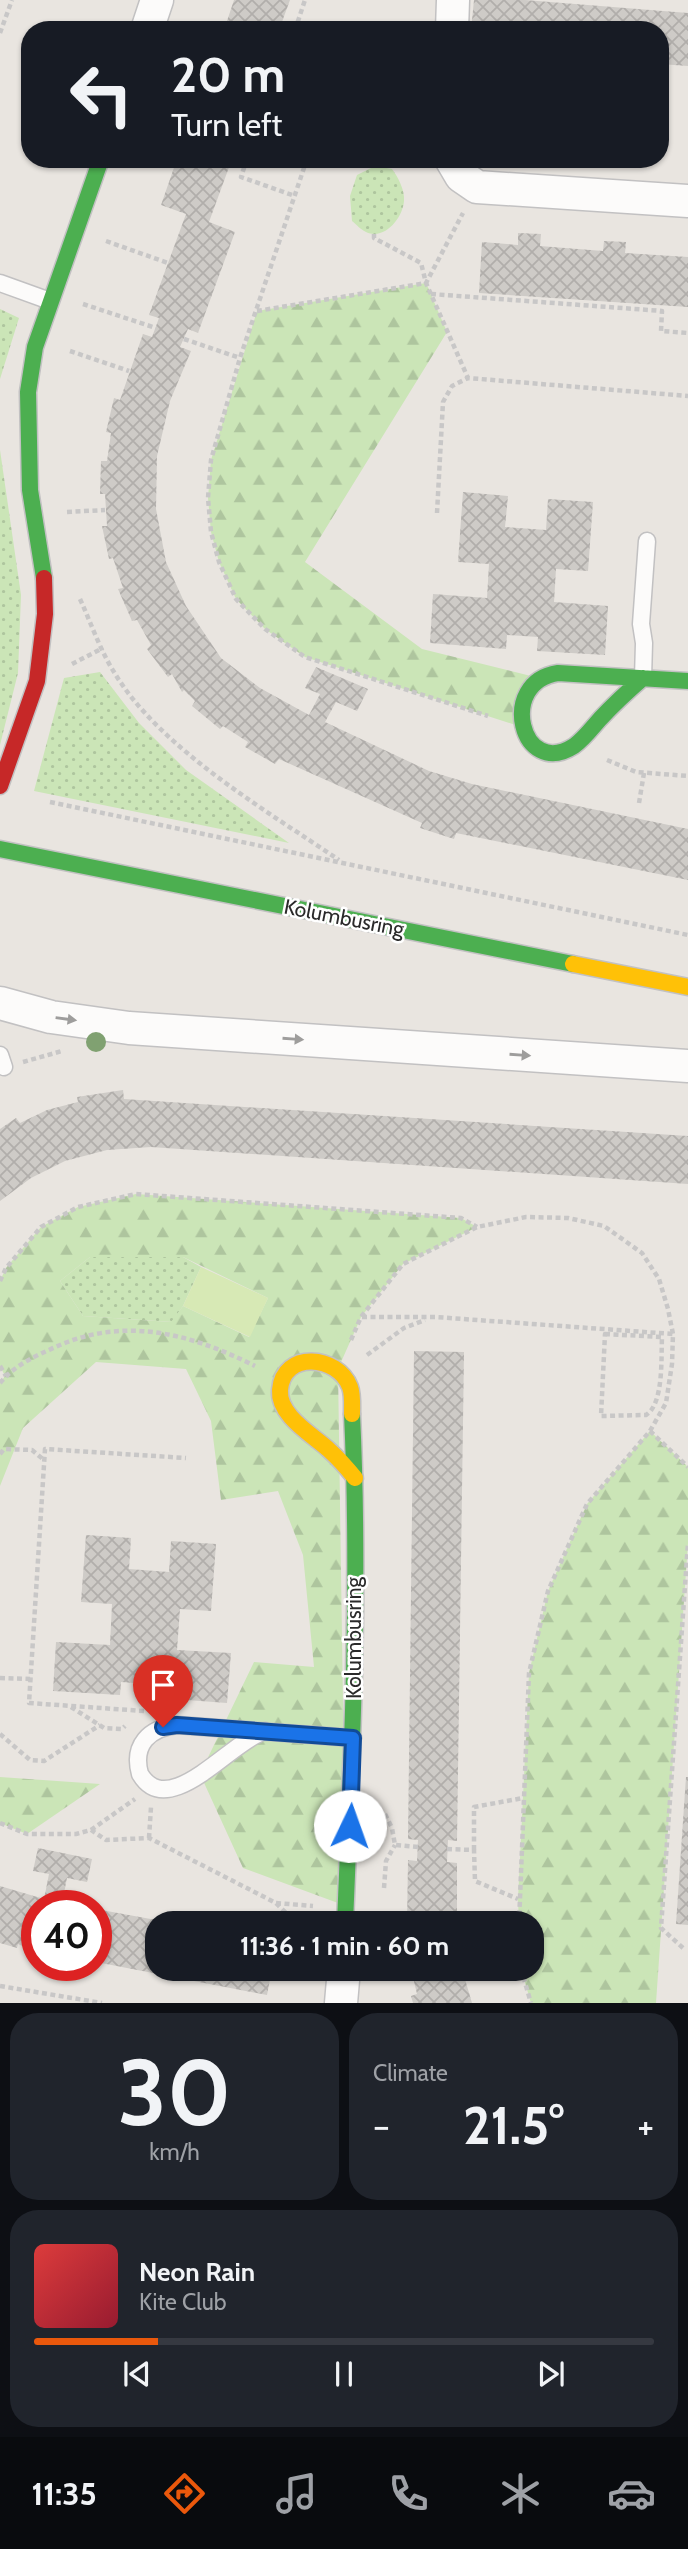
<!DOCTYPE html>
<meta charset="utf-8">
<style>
:root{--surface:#171b24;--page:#20242c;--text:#f1f3f6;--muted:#9ea1a6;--line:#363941;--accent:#ea580c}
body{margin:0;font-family:Cabin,sans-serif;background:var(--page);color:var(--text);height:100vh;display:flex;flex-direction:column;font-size:26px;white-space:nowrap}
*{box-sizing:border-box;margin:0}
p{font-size:23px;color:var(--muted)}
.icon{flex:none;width:38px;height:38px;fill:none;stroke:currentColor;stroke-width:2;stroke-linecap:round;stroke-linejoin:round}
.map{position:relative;height:2003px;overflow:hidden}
.side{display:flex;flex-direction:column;gap:10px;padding:10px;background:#0d0f14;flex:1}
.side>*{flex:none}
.hud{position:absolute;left:21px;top:21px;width:648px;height:147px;border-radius:28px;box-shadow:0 2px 5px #0004;background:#171b24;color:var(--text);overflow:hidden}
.speed{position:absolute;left:21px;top:1890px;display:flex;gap:14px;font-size:35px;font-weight:700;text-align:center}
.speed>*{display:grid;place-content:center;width:91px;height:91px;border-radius:50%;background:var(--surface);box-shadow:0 2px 5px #0004;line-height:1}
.speed .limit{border:10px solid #d22;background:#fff;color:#111}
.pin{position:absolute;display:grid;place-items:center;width:60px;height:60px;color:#fff;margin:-72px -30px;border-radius:50% 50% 50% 0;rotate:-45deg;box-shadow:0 0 7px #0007}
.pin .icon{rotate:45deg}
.me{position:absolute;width:77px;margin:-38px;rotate:3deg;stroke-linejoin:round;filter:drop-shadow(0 0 5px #0008)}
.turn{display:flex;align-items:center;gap:24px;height:147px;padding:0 35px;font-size:32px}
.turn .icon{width:91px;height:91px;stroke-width:2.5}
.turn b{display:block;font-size:49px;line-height:60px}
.big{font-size:52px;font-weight:700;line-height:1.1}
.side .widget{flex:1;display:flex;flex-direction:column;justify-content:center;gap:10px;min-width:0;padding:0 24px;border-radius:28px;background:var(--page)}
.side .dial{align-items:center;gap:0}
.dial b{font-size:91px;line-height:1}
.song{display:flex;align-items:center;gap:21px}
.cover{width:84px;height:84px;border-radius:10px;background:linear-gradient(135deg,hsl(0 70% 55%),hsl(350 70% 35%))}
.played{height:7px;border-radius:4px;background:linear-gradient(90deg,var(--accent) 20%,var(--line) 20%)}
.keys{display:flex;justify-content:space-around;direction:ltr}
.heat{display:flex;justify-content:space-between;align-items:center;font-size:38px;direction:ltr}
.side .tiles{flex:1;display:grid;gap:10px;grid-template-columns:1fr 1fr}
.widget:last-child{grid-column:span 2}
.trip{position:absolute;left:145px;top:1911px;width:399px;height:70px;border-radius:28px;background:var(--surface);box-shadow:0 2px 5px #0004;font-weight:700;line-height:70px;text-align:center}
.menu{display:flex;height:112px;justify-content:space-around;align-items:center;background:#090b0e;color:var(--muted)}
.menu .icon{width:49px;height:49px}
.menu .active{color:var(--accent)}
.menu b{font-size:32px;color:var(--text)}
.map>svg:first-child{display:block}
</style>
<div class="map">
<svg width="688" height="2003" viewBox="0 0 688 2003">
<defs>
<pattern id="grass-dots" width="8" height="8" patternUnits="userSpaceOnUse" patternTransform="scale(1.75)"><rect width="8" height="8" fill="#cbe5b7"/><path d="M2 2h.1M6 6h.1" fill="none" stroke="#aec59e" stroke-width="1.8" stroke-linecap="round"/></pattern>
<pattern id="forest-firs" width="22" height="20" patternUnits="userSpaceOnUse" patternTransform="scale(1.75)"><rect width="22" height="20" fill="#cbe5b7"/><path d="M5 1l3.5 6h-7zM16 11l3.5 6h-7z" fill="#aec59e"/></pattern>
<pattern id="building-cross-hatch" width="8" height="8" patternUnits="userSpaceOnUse" patternTransform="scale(1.75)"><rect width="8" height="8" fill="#cecbc7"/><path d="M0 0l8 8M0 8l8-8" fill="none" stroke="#b1aeab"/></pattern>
</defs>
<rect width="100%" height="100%" fill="#e9e5e0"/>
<g fill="url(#grass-dots)">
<path d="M375,166l17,3c6,8 13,21 12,32 -1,16 -19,40 -38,31 -5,-2 -10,-8 -14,-11l-2,-25 7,-21z"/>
<path d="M0,309l19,9 -19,61z"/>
<path d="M0,450l21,145 -3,78 -18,72z"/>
<path d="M100,672l39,51 47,47 103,73 -255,-52 30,-113z"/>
<path d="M90,1257h93l18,10 -18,39 -11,16 -89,-6 -23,-35z"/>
</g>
<g fill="url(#forest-firs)" fill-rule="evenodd">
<path d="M426,283l21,49 -142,230 117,87 117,29 -17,49 -217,-70 -40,-28 -29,-30 -17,-37 -8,-30 -3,-34 3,-38 46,-149z"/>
<path d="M136,1194l325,24 16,9 -74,37 -42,53 -23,52 8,537 -103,-38 -43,-94 54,-112 60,5 -11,-112 -25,-64 -57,9 -10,-79 -25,-52 -90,-7 -73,66 -23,58v-103l5,-7 -5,-10v-85l6,-13 35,-41 37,-20zM90,1257h93l85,41 -19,39 -66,-31 -12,16 -88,-6 -23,-35z"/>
<path d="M650,1431l38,36v76l-32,460h-125l-10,-34h11v-46h-13l-1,-23 11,-227 19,-82 39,-87z"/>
<path d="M0,1777l100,7 -73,50 -27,-11z"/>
</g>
<path fill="#d7e9b5" d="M201,1267l67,31 -18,39 -67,-31z"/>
<g fill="url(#building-cross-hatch)">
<path d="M234,0h56l-11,30h-55z"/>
<path d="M474,0h51l163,13v53l-28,-2v-34h-189z"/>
<path d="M177,159h55l-23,63 26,10 -37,101 -10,-4 -8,18 11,4 -21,50 -13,55 -1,53 10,53 20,44 35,52 39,30 49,27 11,-21 -15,-6 11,-21 52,22 -11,22 -21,-9 -11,20 104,49 43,13 216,45v51l-232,-47 -2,6 -34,-11 2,-5 -143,-64 -4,5 -30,-17 3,-5 -25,-16 -3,3 -28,-23 3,-5 -11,-11 -2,2 -10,-18 -4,3 -21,-28 4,-4 -14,-25 -5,1 -14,-32 5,-1 -10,-30 -4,1 -7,-33h5l-2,-32h-5l1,-33h6l4,-28 -5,-1 8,-34 6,2 23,-66 9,3 7,-19 -10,-3 37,-101 -25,-9z"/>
<path d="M518,233l23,1 -1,12 63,5 1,-10 22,1 -1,11 63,4v50l-209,-14 3,-51 36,3z"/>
<path d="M463,492l45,4 -3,31 41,3 2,-31 45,3 -5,69 -32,-2 -2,33 54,4 -3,49 -68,-4 1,-14 -31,-2 -1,14 -76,-6 3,-49 54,4 2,-34 -31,-2z"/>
<path d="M123,1090l1,9 564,37v48l-537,-37 -44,3 -42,11 -34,17 -31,23v-72l16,-11 4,5 27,-13 31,-8 -1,-5z"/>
<path d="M414,1351l50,1 -7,489 -9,-1 -1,22 10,1v60h-50l1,-63 9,1 1,-21 -10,-1z"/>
<path d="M86,1535l45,3 -2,31 40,3 2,-31 45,3 -5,67 -31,-2 -3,41 54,3 -4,50 -67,-5 1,-13 -40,-3 -1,13 -67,-4 3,-49 54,3 2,-41 -31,-2z"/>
<path d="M686,1777h2v148l-12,-1z"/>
<path d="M38,1848l54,11 -5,23 -20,-4 -5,25 8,3h-33v35h-4l-2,9 -13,-6 -1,4 -17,-5v-57l44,13 5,-25 -16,-3z"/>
<path d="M96,1909l71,13 -9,1v46h114l-5,26 -171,-33z"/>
<path d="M411,1969h51l10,34h-59l-2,-7 6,-2z"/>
</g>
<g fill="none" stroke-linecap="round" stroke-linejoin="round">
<defs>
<g id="lane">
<path d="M0,283l50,18"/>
<path d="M643,678l1,-35 -3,-19 6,-83"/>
<path d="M0,1055l4,12"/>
<path d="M265,1731c-34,10 -96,91 -125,43 -8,-29 9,-46 37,-49l176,13"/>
</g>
<g id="street">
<path d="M147,30l10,-30"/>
<path d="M452,30l1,-30"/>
<path d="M451,159l10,17 16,11 211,14"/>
<path d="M0,1003l51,14 78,11 559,38"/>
<path d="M341,2003l3,-34"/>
</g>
<g id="fast">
<path d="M44,578l-14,-88 -2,-98 7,-45 66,-188"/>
<path d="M643,678c-15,13 -29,26 -43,41 -8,9 -16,20 -26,27 -53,34 -77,-64 -16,-73l130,8"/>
<path d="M0,849l573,115"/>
<path d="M345,1923c7,-169 15,-340 7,-509"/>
</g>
<g id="slow">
<path d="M573,964l115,23"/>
<path d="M352,1414c0,-8 1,-19 -2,-27 -12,-32 -67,-37 -70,3 -2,26 33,45 49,60 10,9 18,18 26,28"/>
</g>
<path id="jam" d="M0,786l37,-105 8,-67 -1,-36"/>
</defs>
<use href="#lane" stroke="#c2c1c2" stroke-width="19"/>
<use href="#street" stroke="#c2c1c2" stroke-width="35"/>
<use href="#fast" stroke="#c2c1c2" stroke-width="19"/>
<use href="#slow" stroke="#c2c1c2" stroke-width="19"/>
<use href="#jam" stroke="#c2c1c2" stroke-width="19"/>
<g stroke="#c8c7c7" stroke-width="4.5" stroke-dasharray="5 3.5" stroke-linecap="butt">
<path d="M295,30l10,-30"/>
<path d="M0,33l12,-33"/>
<path d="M247,159l-6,18 54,19"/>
<path d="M307,159l-67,199 -29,102 -3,38 3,34 8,30 17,37 29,30 40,28 183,59"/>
<path d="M372,159l3,7"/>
<path d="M374,234v4l47,25 5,20 42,95 220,18"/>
<path d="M106,241l62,22"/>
<path d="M431,294l231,17 -1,20 27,2"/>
<path d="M83,304l73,24"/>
<path d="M257,311l169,-28 37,-70"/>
<path d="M184,339l56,19"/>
<path d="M70,351l59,20"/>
<path d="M67,512l38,-2"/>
<path d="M437,513l6,-111 9,-16 16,-8"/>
<path d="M80,599c11,24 20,51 34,73 45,76 153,139 225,188"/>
<path d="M72,664l31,-16"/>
<path d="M607,760l29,12 52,4"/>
<path d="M50,802l638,133"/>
<path d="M639,803l5,-30"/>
<path d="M23,1062l39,-11"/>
<path d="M0,1281l6,-13 35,-41 37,-20 58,-13 325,24 16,9"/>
<path d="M362,1317h73l238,17"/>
<path d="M605,1334l57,3c-1,20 2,67 -16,78l-45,1z"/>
<path d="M351,1340l10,-23 42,-53 74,-37 49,-10 42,1 36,8 38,27 17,26 9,30 5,25 -1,30 -6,39 -16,28 -63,73 -39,87 -19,82 -10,250"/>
<path d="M367,1355l37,-27 21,-8"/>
<path d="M0,1366l6,10"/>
<path d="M0,1383c13,-16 31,-25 49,-33 71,-35 138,-18 206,16"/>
<path d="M650,1431l38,36"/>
<path d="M0,1454l4,-5 28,1 12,10"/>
<path d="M0,1678l30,1"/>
<path d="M71,1707l33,21 18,1 3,-3"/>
<path d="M144,1711l-115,-8 16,-254 141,9"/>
<path d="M0,1734l30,26 14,1 56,-36"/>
<path d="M385,1814l7,14 3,17 23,2"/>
<path d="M0,1823l27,11h49l15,-4 15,10 43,-2 127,65 20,20"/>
<path d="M91,1830l44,-31"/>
<path d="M149,1838l2,-31"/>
<path d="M447,1849l27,1 1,31 43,18"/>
<path d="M474,1850v-43l49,-9"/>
<path d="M384,1888l2,-27 9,-16"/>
<path d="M276,1903l37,3"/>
<path d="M683,1948l-22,-20 27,-385"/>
<path d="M521,1969l10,34"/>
<path d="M0,1986l102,17"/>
</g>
<use href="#lane" stroke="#fcfbfa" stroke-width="16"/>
<use href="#street" stroke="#fcfbfa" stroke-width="32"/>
<use href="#fast" stroke="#4caf50" stroke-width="16"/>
<use href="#slow" stroke="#ffc107" stroke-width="16"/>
<use href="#jam" stroke="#c62828" stroke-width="16"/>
</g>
<circle fill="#80a171" cx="96" cy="1042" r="10"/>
<defs><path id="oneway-solid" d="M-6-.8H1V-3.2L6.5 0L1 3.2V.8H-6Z" transform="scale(1.75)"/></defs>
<g fill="#9e9d9c">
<use href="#oneway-solid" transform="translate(66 1019) rotate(8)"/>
<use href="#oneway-solid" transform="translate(293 1039) rotate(4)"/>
<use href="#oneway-solid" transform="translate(520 1055) rotate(4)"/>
</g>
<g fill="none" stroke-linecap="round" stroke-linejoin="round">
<defs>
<path id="route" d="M163,1727l14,-2 176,13 -3,88"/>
</defs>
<use href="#route" stroke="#114b97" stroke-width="18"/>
<use href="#route" stroke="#1a73e8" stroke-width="12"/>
</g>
<g text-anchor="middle" stroke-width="5" stroke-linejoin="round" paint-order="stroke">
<g font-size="21" fill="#2a2a2a" stroke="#fff">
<text transform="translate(344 918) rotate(11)" y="7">Kolumbusring</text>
<text transform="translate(354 1638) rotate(-90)" y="7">Kolumbusring</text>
</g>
</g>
</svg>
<div class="speed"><div class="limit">40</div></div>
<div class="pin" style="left:163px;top:1727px;background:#d93025"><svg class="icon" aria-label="arrive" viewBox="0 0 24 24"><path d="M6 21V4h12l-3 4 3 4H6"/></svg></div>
<svg class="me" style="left:350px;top:1826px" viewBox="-20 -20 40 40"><circle r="19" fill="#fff"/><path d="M0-13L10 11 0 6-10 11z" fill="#1a73e8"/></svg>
<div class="trip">11:36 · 1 min · 60 m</div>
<div class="hud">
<div class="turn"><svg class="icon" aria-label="left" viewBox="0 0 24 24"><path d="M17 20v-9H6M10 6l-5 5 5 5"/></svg><div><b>20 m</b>Turn left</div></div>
</div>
</div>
<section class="side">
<div class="tiles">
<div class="widget dial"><b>30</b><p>km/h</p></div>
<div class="widget"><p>Climate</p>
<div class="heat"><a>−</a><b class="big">21.5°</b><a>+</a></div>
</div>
<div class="widget">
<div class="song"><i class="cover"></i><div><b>Neon Rain</b><p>Kite Club</p></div></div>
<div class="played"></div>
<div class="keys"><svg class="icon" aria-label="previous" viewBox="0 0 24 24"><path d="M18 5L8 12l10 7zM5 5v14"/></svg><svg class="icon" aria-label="pause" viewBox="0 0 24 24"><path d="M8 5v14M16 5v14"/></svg><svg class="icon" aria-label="next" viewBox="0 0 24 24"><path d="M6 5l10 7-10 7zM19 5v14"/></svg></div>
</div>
</div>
</section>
<nav class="menu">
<b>11:35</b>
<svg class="icon active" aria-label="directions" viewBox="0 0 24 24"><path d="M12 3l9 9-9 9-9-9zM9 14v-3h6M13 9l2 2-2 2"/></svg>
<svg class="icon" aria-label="music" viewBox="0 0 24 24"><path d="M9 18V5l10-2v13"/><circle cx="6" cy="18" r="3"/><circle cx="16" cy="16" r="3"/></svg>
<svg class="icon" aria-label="phone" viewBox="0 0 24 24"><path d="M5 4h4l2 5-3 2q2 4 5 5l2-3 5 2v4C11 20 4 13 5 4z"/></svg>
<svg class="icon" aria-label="climate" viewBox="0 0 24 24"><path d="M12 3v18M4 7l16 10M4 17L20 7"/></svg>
<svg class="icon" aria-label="car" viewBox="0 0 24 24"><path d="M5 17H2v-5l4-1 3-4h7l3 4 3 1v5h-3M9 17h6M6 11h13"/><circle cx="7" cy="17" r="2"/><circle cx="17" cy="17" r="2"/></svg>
</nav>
